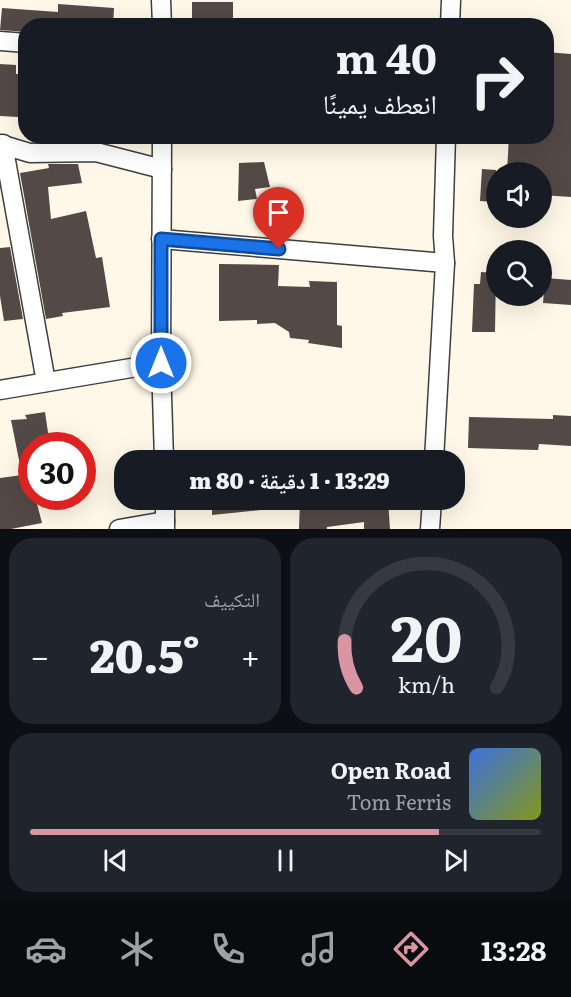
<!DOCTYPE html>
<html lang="ar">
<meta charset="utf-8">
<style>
:root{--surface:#171b24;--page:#20242c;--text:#f1f3f6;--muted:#9ea1a6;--line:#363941;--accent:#d995a2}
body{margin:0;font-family:Literata,"Noto Naskh Arabic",serif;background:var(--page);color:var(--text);direction:rtl;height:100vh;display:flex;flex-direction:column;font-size:22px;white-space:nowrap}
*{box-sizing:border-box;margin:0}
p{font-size:20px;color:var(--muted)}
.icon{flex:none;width:33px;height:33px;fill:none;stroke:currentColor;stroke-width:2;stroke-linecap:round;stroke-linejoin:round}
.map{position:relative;height:529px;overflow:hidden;direction:ltr}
.panel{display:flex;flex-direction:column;gap:9px;padding:9px;background:#0d0f14;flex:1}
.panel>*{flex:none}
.top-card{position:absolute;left:18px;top:18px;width:536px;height:126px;border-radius:24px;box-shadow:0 6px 24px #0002;direction:rtl;background:#171b24;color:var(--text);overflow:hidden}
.buttons{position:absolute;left:486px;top:162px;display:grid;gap:12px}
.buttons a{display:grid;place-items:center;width:66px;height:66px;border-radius:50%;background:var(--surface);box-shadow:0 6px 24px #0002;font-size:30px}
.speed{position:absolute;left:18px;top:432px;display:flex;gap:12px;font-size:30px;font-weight:700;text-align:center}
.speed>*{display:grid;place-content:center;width:78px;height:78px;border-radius:50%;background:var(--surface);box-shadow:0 6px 24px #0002;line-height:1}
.speed .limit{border:9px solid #d22;background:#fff;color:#111}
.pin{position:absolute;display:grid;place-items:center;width:51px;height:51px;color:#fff;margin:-62px -26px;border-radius:50% 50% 50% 0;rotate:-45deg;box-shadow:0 0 6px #0007}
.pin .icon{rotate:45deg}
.me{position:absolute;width:66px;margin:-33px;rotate:0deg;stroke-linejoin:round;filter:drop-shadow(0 0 4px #0008)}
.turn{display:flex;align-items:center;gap:21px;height:126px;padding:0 18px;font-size:27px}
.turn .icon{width:78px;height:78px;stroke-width:2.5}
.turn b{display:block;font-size:42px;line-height:51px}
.big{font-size:45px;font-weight:800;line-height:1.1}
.panel .widget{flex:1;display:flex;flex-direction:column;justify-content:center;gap:9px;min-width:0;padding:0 21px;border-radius:24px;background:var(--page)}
.panel .dial{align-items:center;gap:0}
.dial svg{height:156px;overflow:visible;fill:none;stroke:var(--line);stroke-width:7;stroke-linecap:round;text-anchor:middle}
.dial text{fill:var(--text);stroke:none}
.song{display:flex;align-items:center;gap:18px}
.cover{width:72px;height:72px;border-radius:9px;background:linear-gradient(135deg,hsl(220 70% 55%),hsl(70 70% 35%))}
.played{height:6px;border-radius:3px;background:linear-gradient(90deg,var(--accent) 80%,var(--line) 80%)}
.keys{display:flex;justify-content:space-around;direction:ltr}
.heat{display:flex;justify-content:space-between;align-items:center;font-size:33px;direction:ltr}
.panel .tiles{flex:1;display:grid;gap:9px;grid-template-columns:1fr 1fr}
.widget:last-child{grid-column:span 2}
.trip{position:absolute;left:114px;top:450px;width:351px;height:60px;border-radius:24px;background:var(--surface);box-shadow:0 6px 24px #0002;font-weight:800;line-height:60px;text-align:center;direction:rtl}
.menu{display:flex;height:96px;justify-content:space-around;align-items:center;background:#090b0e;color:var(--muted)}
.menu .icon{width:42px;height:42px}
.menu .active{color:var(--accent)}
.menu b{font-size:27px;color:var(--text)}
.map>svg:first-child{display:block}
</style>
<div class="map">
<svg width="571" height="529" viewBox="0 0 571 529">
<rect width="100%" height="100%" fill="#fff8e8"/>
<g fill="#534a47">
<rect x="192" y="2" width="41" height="24"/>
<path d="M58,4l56,4 -1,18h-87v6l-26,-2 2,-22 56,4z"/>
<path d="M546,52l25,2v143l-29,-2v-23h-35l2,-36h37z"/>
<path d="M0,64l16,1v9h4l-2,43 -18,-1z"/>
<path d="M264,162l6,25 -15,2 2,10 -19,2 1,-38z"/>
<path d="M48,164h30l4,19 -34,4 3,32 35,-8 10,47 6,-1 8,50 -48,6 1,3 -17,3 -26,-146 29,-5z"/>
<path d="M482,169l14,1v32l-16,-1z"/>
<path d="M10,247l13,72 -19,2 -4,-25v-48z"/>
<path d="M219,264l60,1 -1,21 32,1 -1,-6 28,1v43l5,1v22l-34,-5 1,-3 -19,-2 -1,-6 -14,-9 -18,1v-4l-38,1z"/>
<path d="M481,272l15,1 -1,59h-23l2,-48h6z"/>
<path d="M545,278l26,2v25l-28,-2z"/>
<path d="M45,412l5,34h-18v50h3l7,27 -31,6h-11v-51l22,-3 -11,-55 16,-1 -2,-4z"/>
<path d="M553,415l18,1v30l-32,-2 -1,6 -70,-2 1,-31 84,2z"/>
<path d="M212,500h48l1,10 -49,5z"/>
<path d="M300,500h88l2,29h-26v-7l-37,5v2h-28z"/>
</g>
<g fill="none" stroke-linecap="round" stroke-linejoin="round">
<defs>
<g id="street">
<path d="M161,0l1,26"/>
<path d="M450,26l1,-26"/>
<path d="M0,41l26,2"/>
<path d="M162,136l-1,227 3,97"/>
<path d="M0,144l30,9 66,-1 66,17"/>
<path d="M3,144l43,238"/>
<path d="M161,239l284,24"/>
<path d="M0,390l161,-27"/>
<path d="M434,460l11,-197 -2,-27 3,-100"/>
<path d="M165,500v29"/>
<path d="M119,529l46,-8"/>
<path d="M430,529l2,-29"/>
</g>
</defs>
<use href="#street" stroke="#3e3e3e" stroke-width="21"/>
<use href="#street" stroke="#fff" stroke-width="18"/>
</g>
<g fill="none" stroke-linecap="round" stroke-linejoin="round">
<defs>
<path id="route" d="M161,363v-124l118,10"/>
</defs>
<use href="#route" stroke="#114b97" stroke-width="15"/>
<use href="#route" stroke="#1a73e8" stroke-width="10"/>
</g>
</svg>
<div class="buttons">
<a><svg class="icon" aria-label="sound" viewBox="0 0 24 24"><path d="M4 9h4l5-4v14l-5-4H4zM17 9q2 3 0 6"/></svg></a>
<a><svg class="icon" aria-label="search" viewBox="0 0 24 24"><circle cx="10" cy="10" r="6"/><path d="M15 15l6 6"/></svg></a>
</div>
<div class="speed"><div class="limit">30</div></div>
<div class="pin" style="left:279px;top:249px;background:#d93025"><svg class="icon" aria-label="arrive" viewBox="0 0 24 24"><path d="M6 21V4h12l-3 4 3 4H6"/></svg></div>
<svg class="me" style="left:161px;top:363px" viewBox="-20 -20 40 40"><circle r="17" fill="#1a73e8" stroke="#fff" stroke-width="3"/><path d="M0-11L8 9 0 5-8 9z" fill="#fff"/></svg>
<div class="trip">13:29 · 1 دقيقة · 80 m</div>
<div class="top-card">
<div class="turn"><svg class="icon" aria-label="right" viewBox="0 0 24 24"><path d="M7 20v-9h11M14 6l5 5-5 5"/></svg><div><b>40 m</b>انعطف يمينًا</div></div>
</div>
</div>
<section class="panel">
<div class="tiles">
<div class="widget dial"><svg viewBox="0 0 100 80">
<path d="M14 69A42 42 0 1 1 86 69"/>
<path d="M14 69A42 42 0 0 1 8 45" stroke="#d995a2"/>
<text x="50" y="56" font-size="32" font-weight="700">20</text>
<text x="50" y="72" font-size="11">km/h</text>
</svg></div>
<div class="widget"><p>التكييف</p>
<div class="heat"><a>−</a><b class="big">20.5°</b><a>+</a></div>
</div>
<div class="widget">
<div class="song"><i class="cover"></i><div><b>Open Road</b><p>Tom Ferris</p></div></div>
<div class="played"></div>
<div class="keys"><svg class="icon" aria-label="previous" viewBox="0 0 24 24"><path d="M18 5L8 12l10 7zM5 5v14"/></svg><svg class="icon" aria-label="pause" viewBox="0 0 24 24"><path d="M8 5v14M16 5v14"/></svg><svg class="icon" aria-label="next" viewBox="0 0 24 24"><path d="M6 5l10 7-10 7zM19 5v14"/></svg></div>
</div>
</div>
</section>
<nav class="menu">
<b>13:28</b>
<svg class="icon active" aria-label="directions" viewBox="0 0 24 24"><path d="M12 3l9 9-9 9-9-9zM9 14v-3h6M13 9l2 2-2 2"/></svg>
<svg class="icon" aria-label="music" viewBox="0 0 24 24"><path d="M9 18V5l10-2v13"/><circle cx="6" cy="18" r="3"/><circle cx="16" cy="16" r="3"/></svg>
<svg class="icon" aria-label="phone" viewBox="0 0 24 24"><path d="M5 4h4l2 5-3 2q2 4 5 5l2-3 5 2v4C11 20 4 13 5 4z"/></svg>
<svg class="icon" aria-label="climate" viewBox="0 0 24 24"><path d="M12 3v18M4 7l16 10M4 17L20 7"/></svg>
<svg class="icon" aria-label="car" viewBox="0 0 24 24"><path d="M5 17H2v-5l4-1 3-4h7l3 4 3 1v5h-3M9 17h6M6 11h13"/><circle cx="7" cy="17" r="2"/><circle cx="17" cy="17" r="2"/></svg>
</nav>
